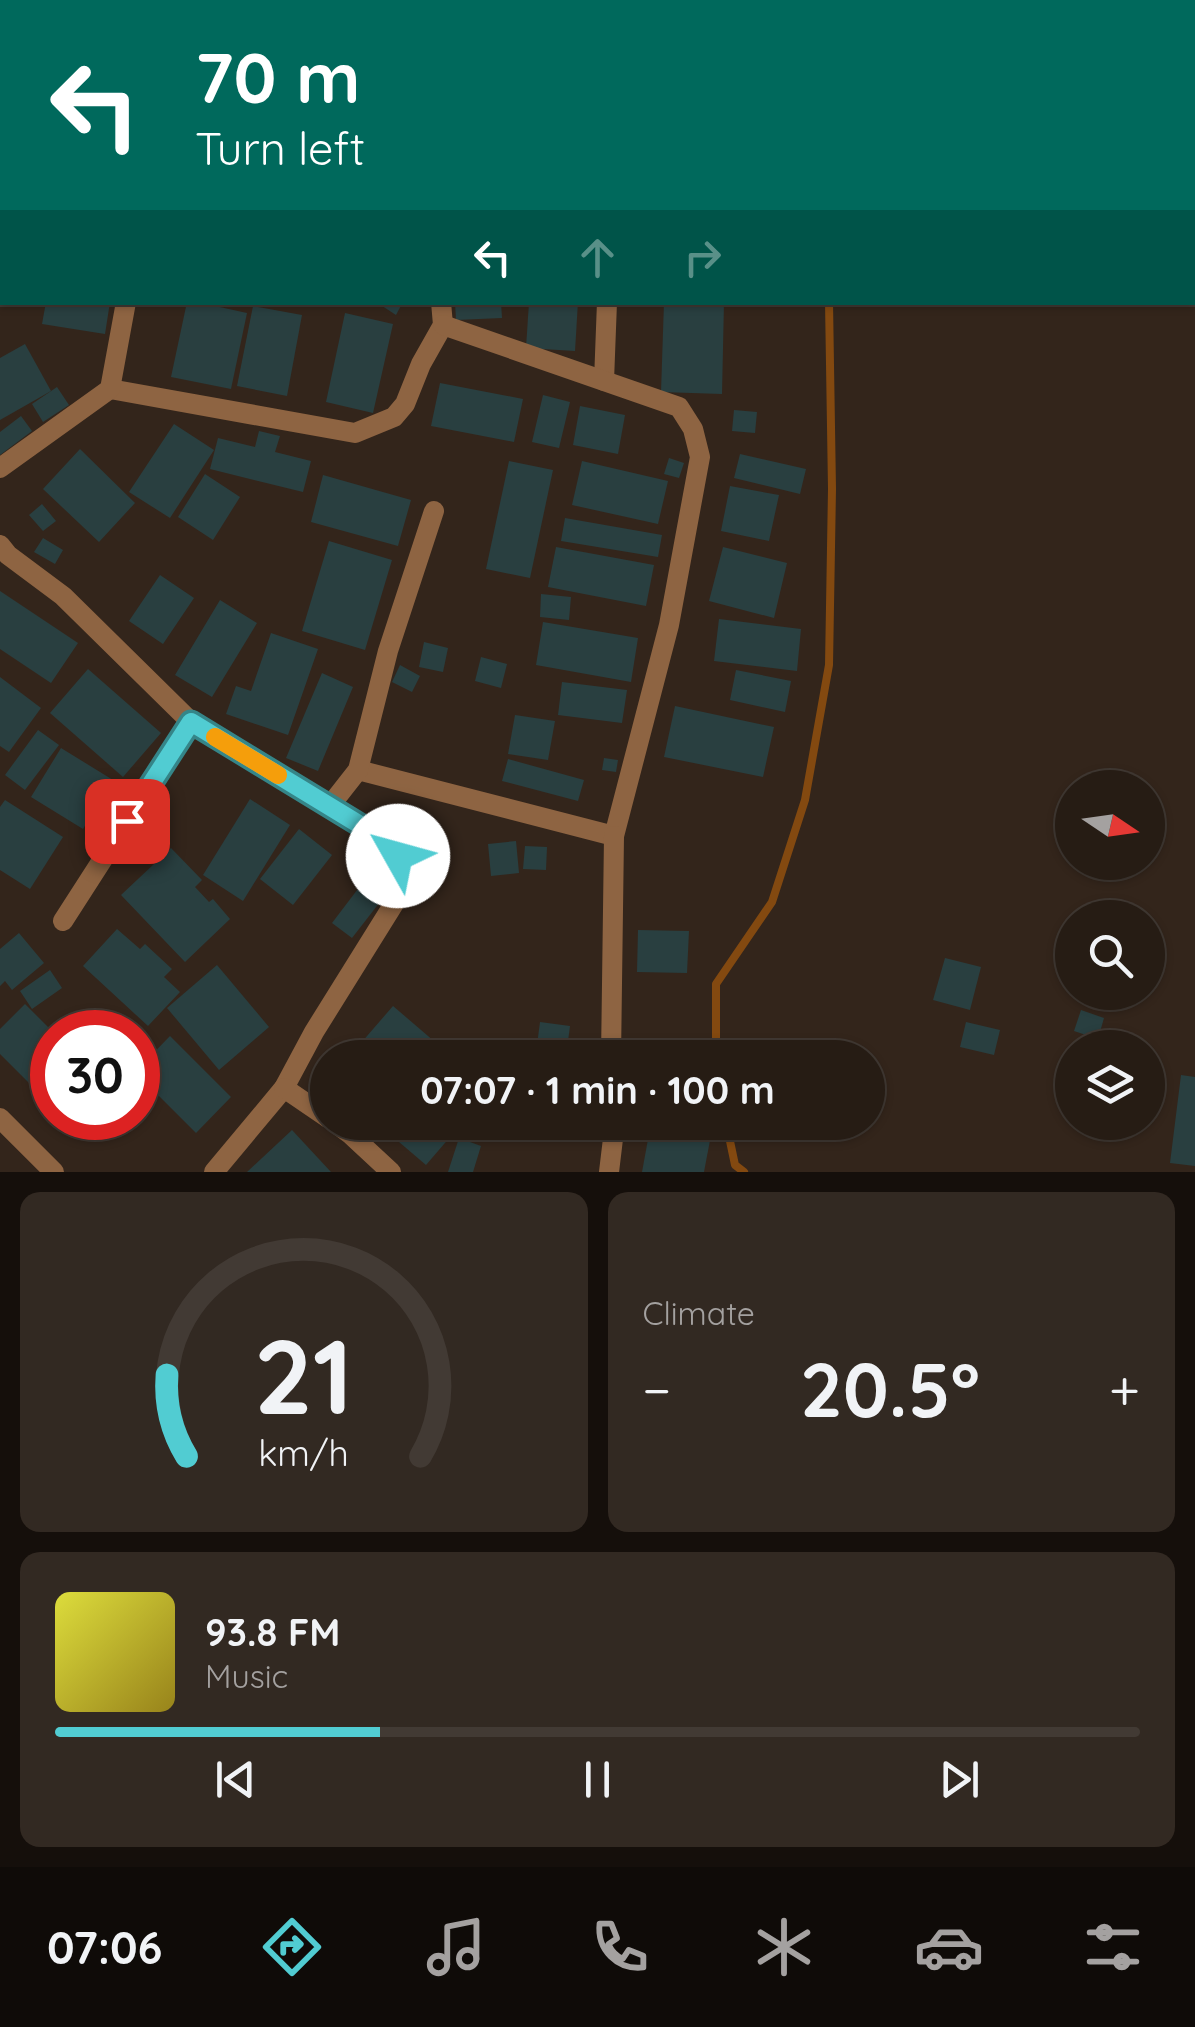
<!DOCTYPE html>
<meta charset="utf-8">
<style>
:root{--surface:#261c14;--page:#322922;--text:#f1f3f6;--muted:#a4a1a0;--line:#423a34;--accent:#51ccd2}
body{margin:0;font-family:Quicksand,sans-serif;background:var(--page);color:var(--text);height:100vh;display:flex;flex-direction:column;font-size:38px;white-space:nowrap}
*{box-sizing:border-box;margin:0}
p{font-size:32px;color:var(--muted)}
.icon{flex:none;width:55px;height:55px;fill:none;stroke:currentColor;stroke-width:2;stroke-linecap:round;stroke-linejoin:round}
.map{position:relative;height:1172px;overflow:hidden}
.side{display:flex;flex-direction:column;gap:20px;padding:20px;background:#150f0b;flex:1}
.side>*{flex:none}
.banner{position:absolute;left:0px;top:0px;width:1195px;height:305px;box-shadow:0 2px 8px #0004,0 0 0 2px var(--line);background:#00695c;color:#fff;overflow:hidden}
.needle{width:65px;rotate:103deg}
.buttons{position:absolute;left:1055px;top:770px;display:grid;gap:20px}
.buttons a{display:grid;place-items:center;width:110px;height:110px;border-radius:50%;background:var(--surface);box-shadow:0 2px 8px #0004,0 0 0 2px var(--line);font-size:50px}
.speed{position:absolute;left:30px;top:1010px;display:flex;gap:20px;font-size:50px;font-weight:700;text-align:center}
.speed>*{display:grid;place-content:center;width:130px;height:130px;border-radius:50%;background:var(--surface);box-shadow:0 2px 8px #0004,0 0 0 2px var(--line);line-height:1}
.speed .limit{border:15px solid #d22;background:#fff;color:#111}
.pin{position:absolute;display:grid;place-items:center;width:85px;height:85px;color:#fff;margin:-42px;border-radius:20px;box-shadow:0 5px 15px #0006}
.me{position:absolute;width:110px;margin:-55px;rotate:308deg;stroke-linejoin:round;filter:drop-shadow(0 0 8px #0008)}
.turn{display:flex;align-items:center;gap:35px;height:210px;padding:0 30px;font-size:45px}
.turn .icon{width:130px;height:130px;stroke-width:2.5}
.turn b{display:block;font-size:70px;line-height:85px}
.lanes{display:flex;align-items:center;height:95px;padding:0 30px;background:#0003;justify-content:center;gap:50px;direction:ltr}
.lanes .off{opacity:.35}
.big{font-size:75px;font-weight:700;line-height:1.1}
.side .widget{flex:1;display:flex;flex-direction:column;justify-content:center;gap:15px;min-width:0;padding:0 35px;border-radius:20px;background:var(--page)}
.side .dial{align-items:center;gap:0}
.dial svg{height:260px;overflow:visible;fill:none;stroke:var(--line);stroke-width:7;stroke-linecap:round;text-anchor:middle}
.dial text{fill:var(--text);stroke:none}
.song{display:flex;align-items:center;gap:30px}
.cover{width:120px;height:120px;border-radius:15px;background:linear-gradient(135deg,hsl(60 70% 55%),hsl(50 70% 35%))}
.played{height:10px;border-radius:5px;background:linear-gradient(90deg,var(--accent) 30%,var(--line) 30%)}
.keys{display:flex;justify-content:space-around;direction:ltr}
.heat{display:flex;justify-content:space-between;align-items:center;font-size:55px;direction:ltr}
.side .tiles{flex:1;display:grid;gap:20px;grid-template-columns:1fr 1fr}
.widget:last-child{grid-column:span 2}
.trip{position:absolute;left:310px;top:1040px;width:575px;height:100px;border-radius:50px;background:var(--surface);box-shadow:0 2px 8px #0004,0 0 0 2px var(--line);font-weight:700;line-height:100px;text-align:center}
.tab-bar{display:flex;height:160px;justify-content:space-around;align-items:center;background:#0f0b08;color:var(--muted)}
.tab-bar .icon{width:70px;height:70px}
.tab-bar .active{color:var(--accent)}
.tab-bar b{font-size:45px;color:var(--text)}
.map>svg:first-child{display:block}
</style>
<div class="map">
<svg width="1195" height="1172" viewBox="0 0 1195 1172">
<rect width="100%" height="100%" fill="#33251b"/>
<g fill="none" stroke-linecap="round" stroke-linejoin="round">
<g stroke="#834910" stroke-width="8">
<path d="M743,0l2,2"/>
<path d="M716,1058v-74l56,-82 33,-102 24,-135 3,-176 -3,-187"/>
<path d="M726,1122l9,43 9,7"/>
</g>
</g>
<g fill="#293f40">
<path d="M46,302h64l-5,32 -63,-10z"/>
<path d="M187,302h10l50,11 -16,76 -60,-12z"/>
<path d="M376,302h27l-7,13z"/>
<path d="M455,302h46l1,16 -46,2z"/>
<path d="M529,302h49l-3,49 -49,-3z"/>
<path d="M664,302h60l-2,92 -61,-2z"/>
<path d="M253,306l49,9 -15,81 -50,-10z"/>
<path d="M345,313l48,11 -20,89 -47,-11z"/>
<path d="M25,344l26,47 -51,29v-62z"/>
<path d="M440,383l83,16 -9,43 -83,-16z"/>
<path d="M57,387l12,18 -26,17 -11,-18z"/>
<path d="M543,395l27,7 -11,46 -27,-6z"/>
<path d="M580,406l45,9 -7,39 -45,-9z"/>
<path d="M734,410l23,2 -2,21 -23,-2z"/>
<path d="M21,416l11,15 -32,24v-23z"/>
<path d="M174,424l40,26 -44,68 -41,-26z"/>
<path d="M259,431l21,5 -5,16 36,9 -8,31 -93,-23 8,-31 37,9z"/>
<path d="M80,449l55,54 -36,39 -56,-53z"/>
<path d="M740,454l66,15 -6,25 -66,-16z"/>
<path d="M669,458l15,5 -5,15 -15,-4z"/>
<path d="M509,461l44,9 -23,108 -44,-9z"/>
<path d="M582,461l86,20 -10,43 -86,-19z"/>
<path d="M205,474l35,23 -27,43 -35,-23z"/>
<path d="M323,475l88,25 -13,46 -87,-24z"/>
<path d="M730,486l49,9 -10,46 -48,-10z"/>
<path d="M42,504l14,17 -13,10 -14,-16z"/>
<path d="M565,518l97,17 -4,22 -97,-16z"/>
<path d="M43,538l20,12 -8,14 -21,-12z"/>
<path d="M329,541l63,19 -27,90 -63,-19z"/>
<path d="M556,547l98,18 -8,41 -98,-19z"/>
<path d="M723,547l64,16 -13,55 -65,-17z"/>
<path d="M160,575l34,23 -31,46 -34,-23z"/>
<path d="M0,591l78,52 -27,40 -51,-34z"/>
<path d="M541,594l30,3 -2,23 -29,-3z"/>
<path d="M220,600l37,23 -45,74 -37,-22z"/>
<path d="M719,619l82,10 -4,42 -83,-10z"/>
<path d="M543,622l95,16 -7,44 -95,-17z"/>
<path d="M271,633l47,16 -30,86 -62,-21 10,-28 15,5z"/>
<path d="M424,642l24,6 -5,24 -24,-5z"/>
<path d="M481,657l26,7 -6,24 -26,-7z"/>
<path d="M400,665l20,11 -8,16 -20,-10z"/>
<path d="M88,669l73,64 -38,44 -73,-64z"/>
<path d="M736,670l55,11 -6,31 -55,-12z"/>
<path d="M322,673l31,14 -35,84 -32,-13z"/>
<path d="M0,677l41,31 -32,44 -9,-6z"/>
<path d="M562,682l65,8 -5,33 -64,-8z"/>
<path d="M675,706l99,21 -11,50 -99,-20z"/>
<path d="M515,715l40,6 -7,39 -40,-6z"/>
<path d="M38,730l21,15 -34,45 -20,-15z"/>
<path d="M61,748l52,32 -30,49 -52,-32z"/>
<path d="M604,758l14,2 -2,12 -14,-2z"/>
<path d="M508,759l76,21 -6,21 -76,-20z"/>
<path d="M250,799l40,26 -47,76 -40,-26z"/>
<path d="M5,800l58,37 -33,52 -30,-19v-63z"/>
<path d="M299,829l33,26 -39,50 -33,-26z"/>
<path d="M516,841l3,32 -28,3 -3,-32z"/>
<path d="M525,846l22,1 -1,23 -23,-1z"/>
<path d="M171,848l31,32 -7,7 14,15 4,-3 17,20 -45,43 -64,-67z"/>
<path d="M367,877l20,16 -35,45 -20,-15z"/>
<path d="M117,929l23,20 5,-5 27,25 -8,8 16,15 -32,34 -65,-60z"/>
<path d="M638,930l51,1 -2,42 -50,-1z"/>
<path d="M19,933l25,30 -32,27 -7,-9 -5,5v-37z"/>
<path d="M945,958l36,9 -11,43 -37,-10z"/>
<path d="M217,965l52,62 -50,43 -52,-62z"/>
<path d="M50,970l12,18 -30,21 -12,-18z"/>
<path d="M25,1004l27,27v75l-52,-52v-25z"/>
<path d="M393,1006l42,36 -13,16h-74z"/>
<path d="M1081,1010l23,8 -6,21 -24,-8z"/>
<path d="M540,1022l30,4 -4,31 -30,-4z"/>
<path d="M966,1022l34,8 -6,25 -34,-8z"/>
<path d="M170,1036l61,61 -35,36 -58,-58v-6z"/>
<path d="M1181,1075l14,2v89l-25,-3z"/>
<path d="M404,1122h59l-37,43 -34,-29z"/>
<path d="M651,1123l60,12 -7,37h-62z"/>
<path d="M292,1130l39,42h-84z"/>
<path d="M459,1138l22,8 -8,26h-25z"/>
</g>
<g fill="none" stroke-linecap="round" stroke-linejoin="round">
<g stroke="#8e6442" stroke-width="20">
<path d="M453,0l1,2"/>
<path d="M192,2l1,-2"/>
<path d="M1176,2l1,-2"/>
<path d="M1192,141l3,7"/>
<path d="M604,381l3,-79"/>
<path d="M110,389l245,44 39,-16 11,-13 16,-40 22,-39 -2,-23"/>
<path d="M0,468l110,-79 16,-87"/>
<path d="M0,545l8,10 55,41 128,126 184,112 23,21 -3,47 -81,130 -30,56 -70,84"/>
<path d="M358,770l256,66 55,-211 31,-168 -7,-28 -14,-22 -236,-82"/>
<path d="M329,807l29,-37 30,-119 46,-140"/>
<path d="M63,921l128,-199"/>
<path d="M611,1058l3,-222"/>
<path d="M284,1088l44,30"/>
<path d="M0,1118l54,54"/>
<path d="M334,1122l16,12 41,38"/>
<path d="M609,1172l6,-50"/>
</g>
</g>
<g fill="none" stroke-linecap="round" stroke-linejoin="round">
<defs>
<path id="route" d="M127,821l64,-99 184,112 23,22"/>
</defs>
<use href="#route" stroke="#358588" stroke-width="25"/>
<use href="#route" stroke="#51ccd2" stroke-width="18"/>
<path stroke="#f59e0b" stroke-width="18" d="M215,737l63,38"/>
</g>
</svg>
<div class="buttons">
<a><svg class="needle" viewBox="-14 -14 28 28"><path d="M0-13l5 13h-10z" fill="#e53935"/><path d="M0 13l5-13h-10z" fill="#a4a1a0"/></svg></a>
<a><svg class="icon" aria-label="search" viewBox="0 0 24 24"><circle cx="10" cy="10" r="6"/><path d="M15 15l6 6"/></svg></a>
<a><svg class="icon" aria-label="layers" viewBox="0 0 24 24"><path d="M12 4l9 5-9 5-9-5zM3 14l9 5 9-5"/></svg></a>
</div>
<div class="speed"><div class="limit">30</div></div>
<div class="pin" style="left:127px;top:821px;background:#d93025"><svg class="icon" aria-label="arrive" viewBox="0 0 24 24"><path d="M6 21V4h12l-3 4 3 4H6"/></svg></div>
<svg class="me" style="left:398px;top:856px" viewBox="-20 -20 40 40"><circle r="19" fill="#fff"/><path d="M0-13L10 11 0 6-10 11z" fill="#51ccd2"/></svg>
<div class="trip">07:07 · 1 min · 100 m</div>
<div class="banner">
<div class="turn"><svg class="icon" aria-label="left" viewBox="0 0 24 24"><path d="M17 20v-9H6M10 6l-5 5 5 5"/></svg><div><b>70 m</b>Turn left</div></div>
<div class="lanes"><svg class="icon" aria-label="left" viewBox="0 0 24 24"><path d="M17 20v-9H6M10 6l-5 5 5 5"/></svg><svg class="icon off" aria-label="ahead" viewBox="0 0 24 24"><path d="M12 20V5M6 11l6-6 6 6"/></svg><svg class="icon off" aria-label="right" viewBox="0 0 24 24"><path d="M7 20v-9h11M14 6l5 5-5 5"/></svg></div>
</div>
</div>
<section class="side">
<div class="tiles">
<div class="widget dial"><svg viewBox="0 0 100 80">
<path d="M14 69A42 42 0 1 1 86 69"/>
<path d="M14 69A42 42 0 0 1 8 44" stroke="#51ccd2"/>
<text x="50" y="56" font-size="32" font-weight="700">21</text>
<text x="50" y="72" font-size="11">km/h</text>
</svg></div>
<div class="widget"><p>Climate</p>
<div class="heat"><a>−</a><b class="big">20.5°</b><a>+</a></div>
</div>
<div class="widget">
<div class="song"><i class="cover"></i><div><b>93.8 FM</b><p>Music</p></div></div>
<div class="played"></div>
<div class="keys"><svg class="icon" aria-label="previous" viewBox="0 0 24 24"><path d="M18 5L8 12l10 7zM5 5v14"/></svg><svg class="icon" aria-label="pause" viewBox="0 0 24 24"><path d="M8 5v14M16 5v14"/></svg><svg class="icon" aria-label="next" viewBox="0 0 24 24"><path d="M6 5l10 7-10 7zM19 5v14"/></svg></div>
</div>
</div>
</section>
<nav class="tab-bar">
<b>07:06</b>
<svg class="icon active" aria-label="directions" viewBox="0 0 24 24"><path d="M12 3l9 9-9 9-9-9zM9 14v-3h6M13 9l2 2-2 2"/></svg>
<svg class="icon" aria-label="music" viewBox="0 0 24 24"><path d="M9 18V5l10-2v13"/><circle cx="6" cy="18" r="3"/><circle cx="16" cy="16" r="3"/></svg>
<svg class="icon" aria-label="phone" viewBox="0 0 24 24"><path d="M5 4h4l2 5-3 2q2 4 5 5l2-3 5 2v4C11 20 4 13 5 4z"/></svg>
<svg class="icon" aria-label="climate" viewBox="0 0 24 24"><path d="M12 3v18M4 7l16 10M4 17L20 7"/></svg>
<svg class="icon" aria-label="car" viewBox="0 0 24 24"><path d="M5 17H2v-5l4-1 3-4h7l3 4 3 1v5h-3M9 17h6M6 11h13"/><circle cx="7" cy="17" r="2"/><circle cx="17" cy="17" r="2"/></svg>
<svg class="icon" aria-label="filters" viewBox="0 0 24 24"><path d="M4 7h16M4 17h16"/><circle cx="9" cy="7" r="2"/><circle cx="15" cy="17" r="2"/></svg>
</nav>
